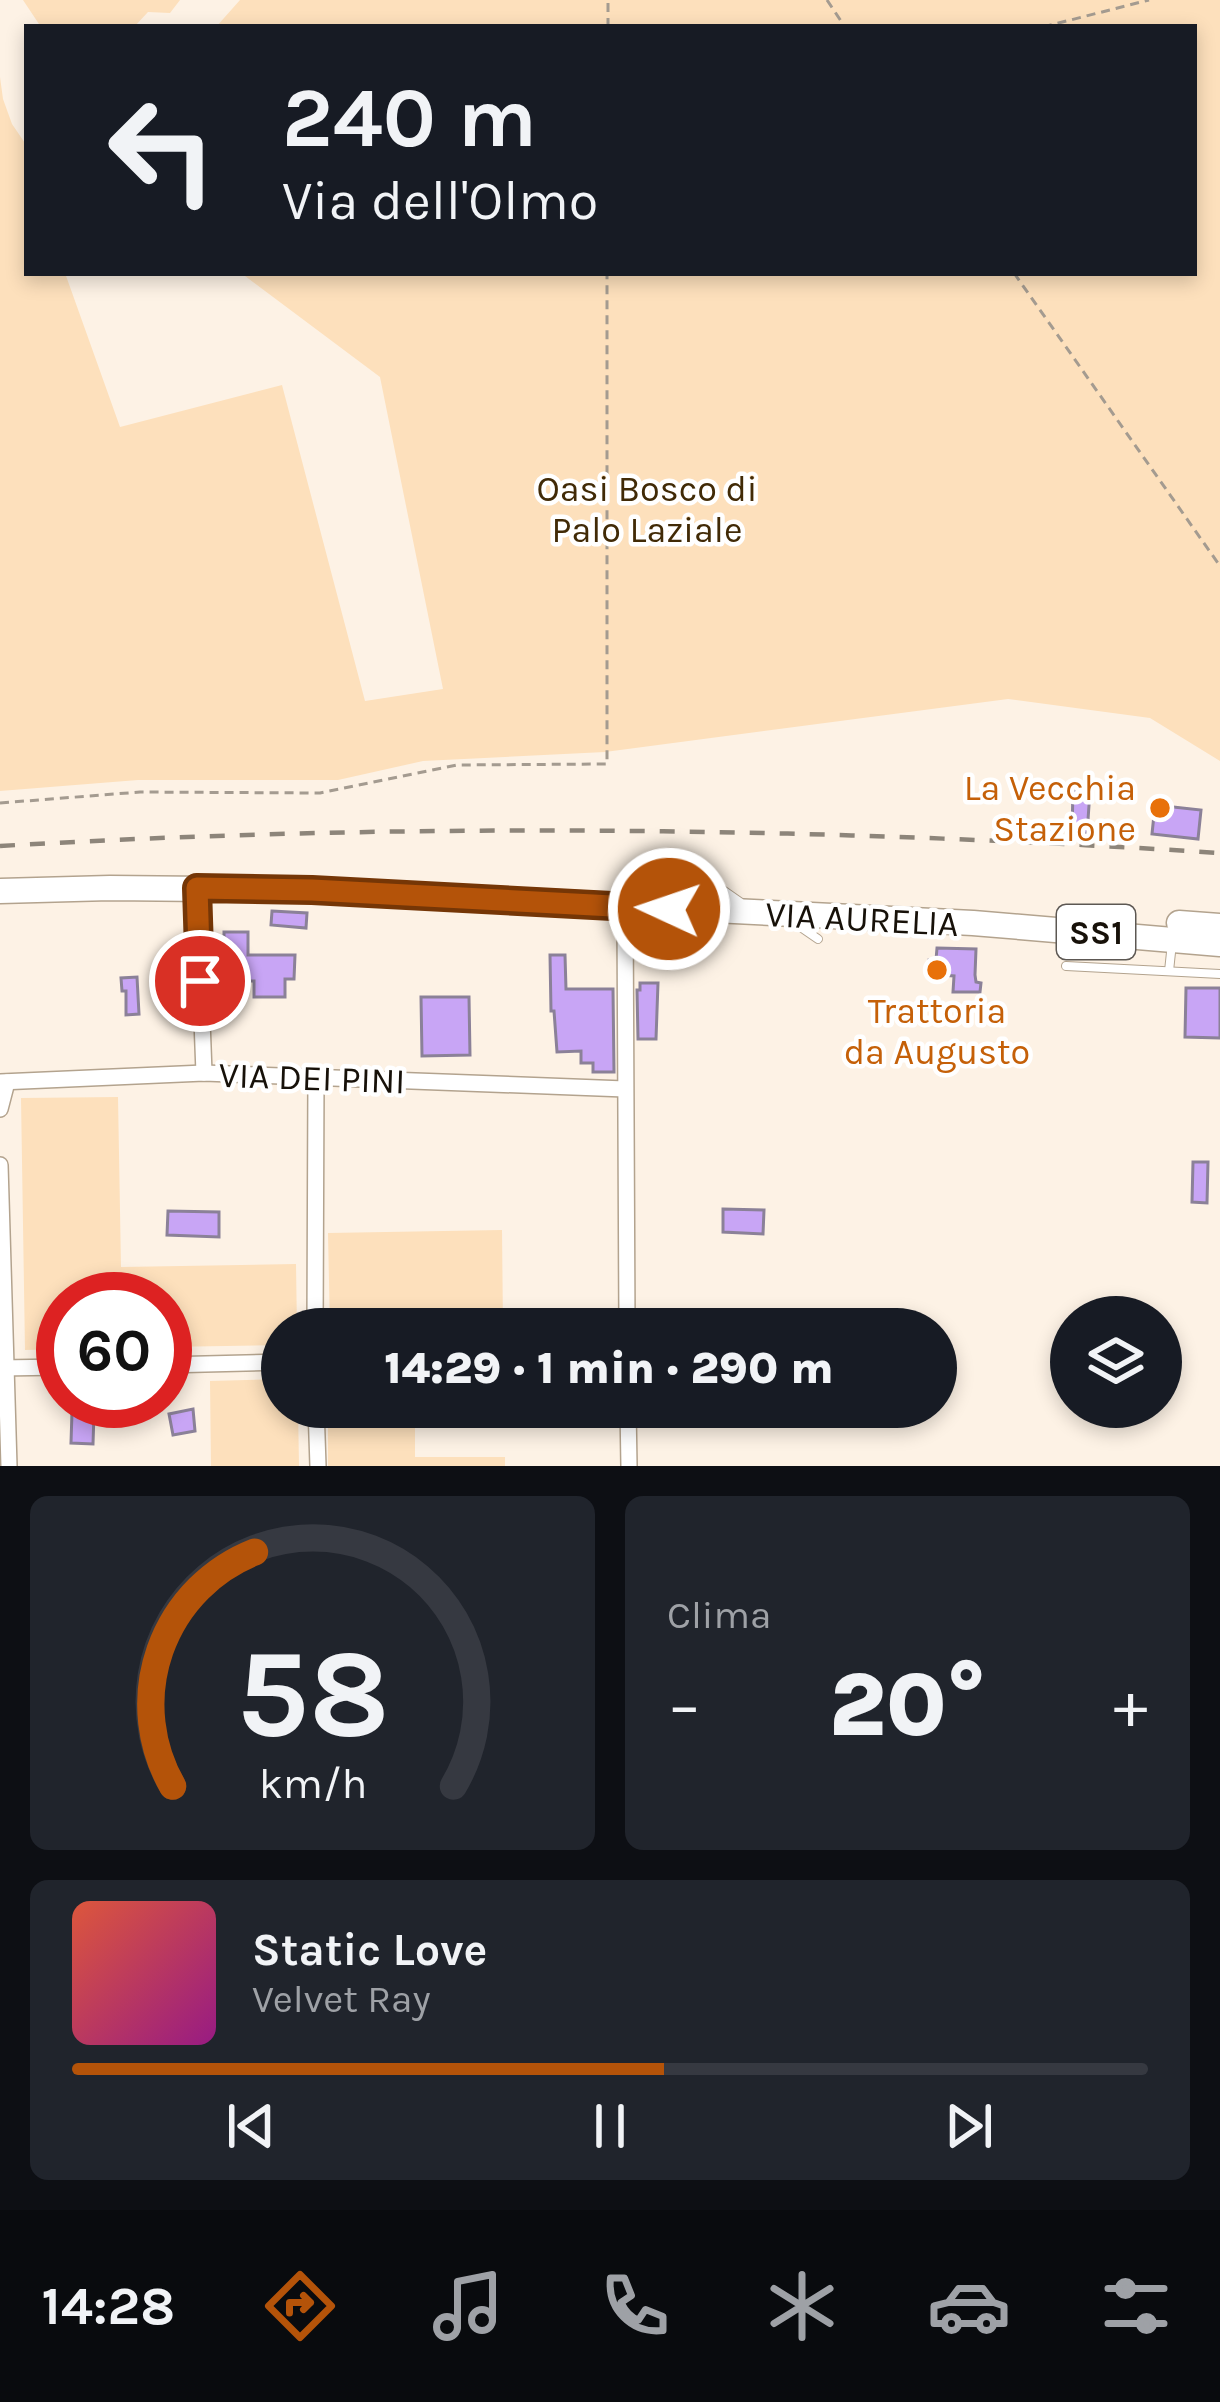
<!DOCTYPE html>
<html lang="it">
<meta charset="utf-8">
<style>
:root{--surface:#171b24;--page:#20242c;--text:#f1f3f6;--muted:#9ea1a6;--line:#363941;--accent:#b45309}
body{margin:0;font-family:Karla,sans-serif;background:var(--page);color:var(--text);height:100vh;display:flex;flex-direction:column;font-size:45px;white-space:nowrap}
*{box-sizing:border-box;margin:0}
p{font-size:39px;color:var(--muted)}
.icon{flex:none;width:66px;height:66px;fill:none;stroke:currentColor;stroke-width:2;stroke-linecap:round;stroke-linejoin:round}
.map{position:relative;height:1466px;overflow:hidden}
.panel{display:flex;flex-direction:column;gap:30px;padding:30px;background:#0d0f14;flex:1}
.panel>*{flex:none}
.hud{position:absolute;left:24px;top:24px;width:1173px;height:252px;border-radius:0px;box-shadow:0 6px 18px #0003;background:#171b24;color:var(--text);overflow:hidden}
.tools{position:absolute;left:1050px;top:1296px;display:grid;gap:24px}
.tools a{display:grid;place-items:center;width:132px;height:132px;border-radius:50%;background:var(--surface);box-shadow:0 6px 18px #0003;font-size:60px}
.speed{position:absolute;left:36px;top:1272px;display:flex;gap:24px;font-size:60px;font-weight:700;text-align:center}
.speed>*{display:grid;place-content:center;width:156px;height:156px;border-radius:50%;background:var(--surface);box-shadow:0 6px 18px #0003;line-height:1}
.speed .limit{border:18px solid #d22;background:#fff;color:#111}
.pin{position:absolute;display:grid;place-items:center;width:102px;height:102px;color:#fff;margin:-51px;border:6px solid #fff;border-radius:50%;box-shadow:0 3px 12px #0007}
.me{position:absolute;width:132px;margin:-66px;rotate:273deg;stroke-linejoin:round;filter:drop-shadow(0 0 9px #0008)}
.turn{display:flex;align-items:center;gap:42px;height:252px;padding:0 60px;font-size:54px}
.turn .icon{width:156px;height:156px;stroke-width:2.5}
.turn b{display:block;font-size:84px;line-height:102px}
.big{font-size:90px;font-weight:800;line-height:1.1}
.panel .card{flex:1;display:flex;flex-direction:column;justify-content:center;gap:18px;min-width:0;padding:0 42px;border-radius:18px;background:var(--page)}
.panel .dial{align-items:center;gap:0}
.dial svg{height:312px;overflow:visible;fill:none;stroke:var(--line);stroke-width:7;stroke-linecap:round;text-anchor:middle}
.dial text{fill:var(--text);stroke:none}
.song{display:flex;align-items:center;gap:36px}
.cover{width:144px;height:144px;border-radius:18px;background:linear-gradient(135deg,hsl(10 70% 55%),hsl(310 70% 35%))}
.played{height:12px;border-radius:6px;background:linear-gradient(90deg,var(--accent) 55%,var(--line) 55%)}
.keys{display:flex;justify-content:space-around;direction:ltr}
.heat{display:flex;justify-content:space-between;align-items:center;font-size:66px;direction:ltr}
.panel .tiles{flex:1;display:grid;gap:30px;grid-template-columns:1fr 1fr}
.card:last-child{grid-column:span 2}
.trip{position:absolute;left:261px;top:1308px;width:696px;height:120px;border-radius:60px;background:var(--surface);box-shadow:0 6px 18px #0003;font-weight:800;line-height:120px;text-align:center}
.tab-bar{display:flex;height:192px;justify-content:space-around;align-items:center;background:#090b0e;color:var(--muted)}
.tab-bar .icon{width:84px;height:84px}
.tab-bar .active{color:var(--accent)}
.tab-bar b{font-size:54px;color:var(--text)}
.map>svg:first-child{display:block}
</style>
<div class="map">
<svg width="1220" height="1466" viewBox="0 0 1220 1466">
<rect width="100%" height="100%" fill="#fdf2e5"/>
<g fill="#fde0bc">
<path d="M23,0h157l-10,13 -22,-1 -14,15h-93z"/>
<path d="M240,0h980v761l-70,-43 -142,-19 -403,53 -182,9 -85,19h-200l-138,11v-714l3,22 9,25 15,22v127h38l55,154 162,-42 83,316 78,-12 -63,-312 -139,-104h953v-246h-978z"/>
<path d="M118,1097l3,170 175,-3 1,65h-15v16l-117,2v-48h-102v50l-38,1 -4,-252z"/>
<path d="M502,1230l1,99h-173l-2,-96z"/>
<path d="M282,1379v28h16l1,59h-88l-1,-85z"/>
<path d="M328,1407h87v50h90v9h-177z"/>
</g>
<g fill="#c8a5f5" stroke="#8b8198" stroke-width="3">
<path d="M1073,790l17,1 -3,43 -15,-2z"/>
<path d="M1155,805l46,5 -3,29 -46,-5z"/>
<path d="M272,911l35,2 -1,15 -35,-3z"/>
<path d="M224,932h24v23h47l-1,24h-9v18h-31v-16h-24v-36h-6z"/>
<path d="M937,948l39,1 -1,26 1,7 5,1 -1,9h-27l1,-16 -26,-2 1,-14h7z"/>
<path d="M550,955h15l1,34h47l1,83h-21v-9h-12v-12l-24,1 -3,-41h-3z"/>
<path d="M137,977l2,37 -13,1v-24h-4l-1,-13z"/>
<path d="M640,983h18l-2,56h-18l-1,-49h3z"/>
<path d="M1186,988h34v50l-35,-1z"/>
<path d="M421,997h48l1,58 -48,1z"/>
<path d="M1193,1162h15l-1,41 -15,-1z"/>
<path d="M723,1209l41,1 -1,24 -40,-2z"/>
<path d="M168,1211l51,1v25l-52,-2z"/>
<path d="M193,1409l2,22 -22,4 -4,-21z"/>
<path d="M72,1412l22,1 -1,31 -22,-1z"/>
</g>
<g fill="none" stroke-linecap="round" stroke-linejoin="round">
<defs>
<g id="lane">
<path d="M634,898l22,-22 51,3 33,23"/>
<path d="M801,916l1,12 16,11"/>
<path d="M1066,966l154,8"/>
<path d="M1169,971l3,-28"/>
</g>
<g id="street">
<path d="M197,888l7,185"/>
<path d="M625,907l2,422"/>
<path d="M0,1082l204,-9 421,16"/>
<path d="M0,1109l7,-27"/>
<path d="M0,1165l9,301"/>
<path d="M315,1329l1,-253"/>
<path d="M165,1365l117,-3"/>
<path d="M0,1368l63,-1"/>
<path d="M316,1407l2,59"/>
<path d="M628,1407l1,59"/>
</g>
<g id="primary">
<path d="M0,891l110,-3 202,2 661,33 247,21"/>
<path d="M1179,923l41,3"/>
</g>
</defs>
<use href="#lane" stroke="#b3a38e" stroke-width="10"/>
<use href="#street" stroke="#b3a38e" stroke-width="18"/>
<use href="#primary" stroke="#b3a38e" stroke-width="27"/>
<g stroke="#a49b90" stroke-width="3" stroke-dasharray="9 6" stroke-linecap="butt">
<path d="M827,0l18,27"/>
<path d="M608,27v-27"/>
<path d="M1043,27l106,-27"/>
<path d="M1014,273l206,293"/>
<path d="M0,803l140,-11 180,1 137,-28 150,-1v-491"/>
</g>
<use href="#lane" stroke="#fff" stroke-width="8"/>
<use href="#street" stroke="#fff" stroke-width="15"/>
<use href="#primary" stroke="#fff" stroke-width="24"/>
<path stroke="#8d857a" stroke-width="4.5" stroke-dasharray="15 15" stroke-linecap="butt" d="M0,846c406,-24 814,-19 1220,7"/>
</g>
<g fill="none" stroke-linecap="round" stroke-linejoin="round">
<defs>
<path id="route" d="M200,981l-3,-93 115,2 357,19"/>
</defs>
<use href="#route" stroke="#753606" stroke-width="30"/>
<use href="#route" stroke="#b45309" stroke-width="21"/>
</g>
<g fill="#e8710a" stroke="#fff" stroke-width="4.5">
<circle cx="1160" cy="808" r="12"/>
<circle cx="937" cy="970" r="12"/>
</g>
<g text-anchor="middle" stroke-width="9" stroke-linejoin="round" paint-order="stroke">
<rect fill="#fff" stroke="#5d5853" stroke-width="3" x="1057" y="905" width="78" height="54" rx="9"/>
<g font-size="33" font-weight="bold" fill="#171109">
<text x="1096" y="944">SS1</text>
</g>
<g font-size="36" fill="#412a06" stroke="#fff">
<text x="647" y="501">Oasi Bosco di<tspan x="647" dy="41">Palo Laziale</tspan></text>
</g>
<g font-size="36" fill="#c56008" stroke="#fff" text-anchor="end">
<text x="1136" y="800">La Vecchia<tspan x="1136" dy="41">Stazione</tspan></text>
<text x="937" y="1023" text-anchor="middle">Trattoria<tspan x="937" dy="41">da Augusto</tspan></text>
</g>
<g font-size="36" fill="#171109" stroke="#fff">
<text transform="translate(862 918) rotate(3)" y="13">VIA AURELIA</text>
<text transform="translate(312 1077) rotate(2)" y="13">VIA DEI PINI</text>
</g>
</g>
</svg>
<div class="tools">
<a><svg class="icon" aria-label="layers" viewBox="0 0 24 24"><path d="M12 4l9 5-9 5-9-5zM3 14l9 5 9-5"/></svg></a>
</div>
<div class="speed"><div class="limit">60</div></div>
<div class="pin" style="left:200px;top:981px;background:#d93025"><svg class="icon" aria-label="arrive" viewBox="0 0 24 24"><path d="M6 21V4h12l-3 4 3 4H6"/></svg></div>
<svg class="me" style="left:669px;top:909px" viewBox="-20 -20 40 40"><circle r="17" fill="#b45309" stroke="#fff" stroke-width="3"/><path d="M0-11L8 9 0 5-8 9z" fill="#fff"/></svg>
<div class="trip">14:29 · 1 min · 290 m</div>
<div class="hud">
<div class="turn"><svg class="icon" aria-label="left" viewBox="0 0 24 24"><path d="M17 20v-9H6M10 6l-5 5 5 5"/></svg><div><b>240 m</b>Via dell'Olmo</div></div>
</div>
</div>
<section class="panel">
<div class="tiles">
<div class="card dial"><svg viewBox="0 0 100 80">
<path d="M14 69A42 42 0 1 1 86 69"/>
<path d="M14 69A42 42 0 0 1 35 9" stroke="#b45309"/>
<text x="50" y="56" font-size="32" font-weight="700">58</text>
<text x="50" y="72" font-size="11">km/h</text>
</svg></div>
<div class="card"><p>Clima</p>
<div class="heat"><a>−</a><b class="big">20°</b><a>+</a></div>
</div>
<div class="card">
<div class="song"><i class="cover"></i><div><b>Static Love</b><p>Velvet Ray</p></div></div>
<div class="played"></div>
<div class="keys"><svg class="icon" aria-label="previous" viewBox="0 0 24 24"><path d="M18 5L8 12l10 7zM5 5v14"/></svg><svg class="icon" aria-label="pause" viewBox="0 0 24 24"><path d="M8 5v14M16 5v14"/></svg><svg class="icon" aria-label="next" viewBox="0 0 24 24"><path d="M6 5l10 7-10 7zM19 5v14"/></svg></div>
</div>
</div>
</section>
<nav class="tab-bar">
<b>14:28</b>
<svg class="icon active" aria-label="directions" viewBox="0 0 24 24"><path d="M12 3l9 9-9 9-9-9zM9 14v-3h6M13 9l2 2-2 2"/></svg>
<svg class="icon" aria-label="music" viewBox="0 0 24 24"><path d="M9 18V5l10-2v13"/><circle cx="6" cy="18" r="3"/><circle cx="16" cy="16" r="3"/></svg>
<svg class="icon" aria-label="phone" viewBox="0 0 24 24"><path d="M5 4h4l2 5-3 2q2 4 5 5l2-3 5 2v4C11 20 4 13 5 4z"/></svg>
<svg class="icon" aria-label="climate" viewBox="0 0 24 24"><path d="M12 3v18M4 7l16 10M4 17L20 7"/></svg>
<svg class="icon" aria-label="car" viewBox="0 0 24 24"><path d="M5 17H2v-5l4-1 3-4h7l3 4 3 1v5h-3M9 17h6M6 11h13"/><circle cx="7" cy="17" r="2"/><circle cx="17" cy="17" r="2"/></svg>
<svg class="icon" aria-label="filters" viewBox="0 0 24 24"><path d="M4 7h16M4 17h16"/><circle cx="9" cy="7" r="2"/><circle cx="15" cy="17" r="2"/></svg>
</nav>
